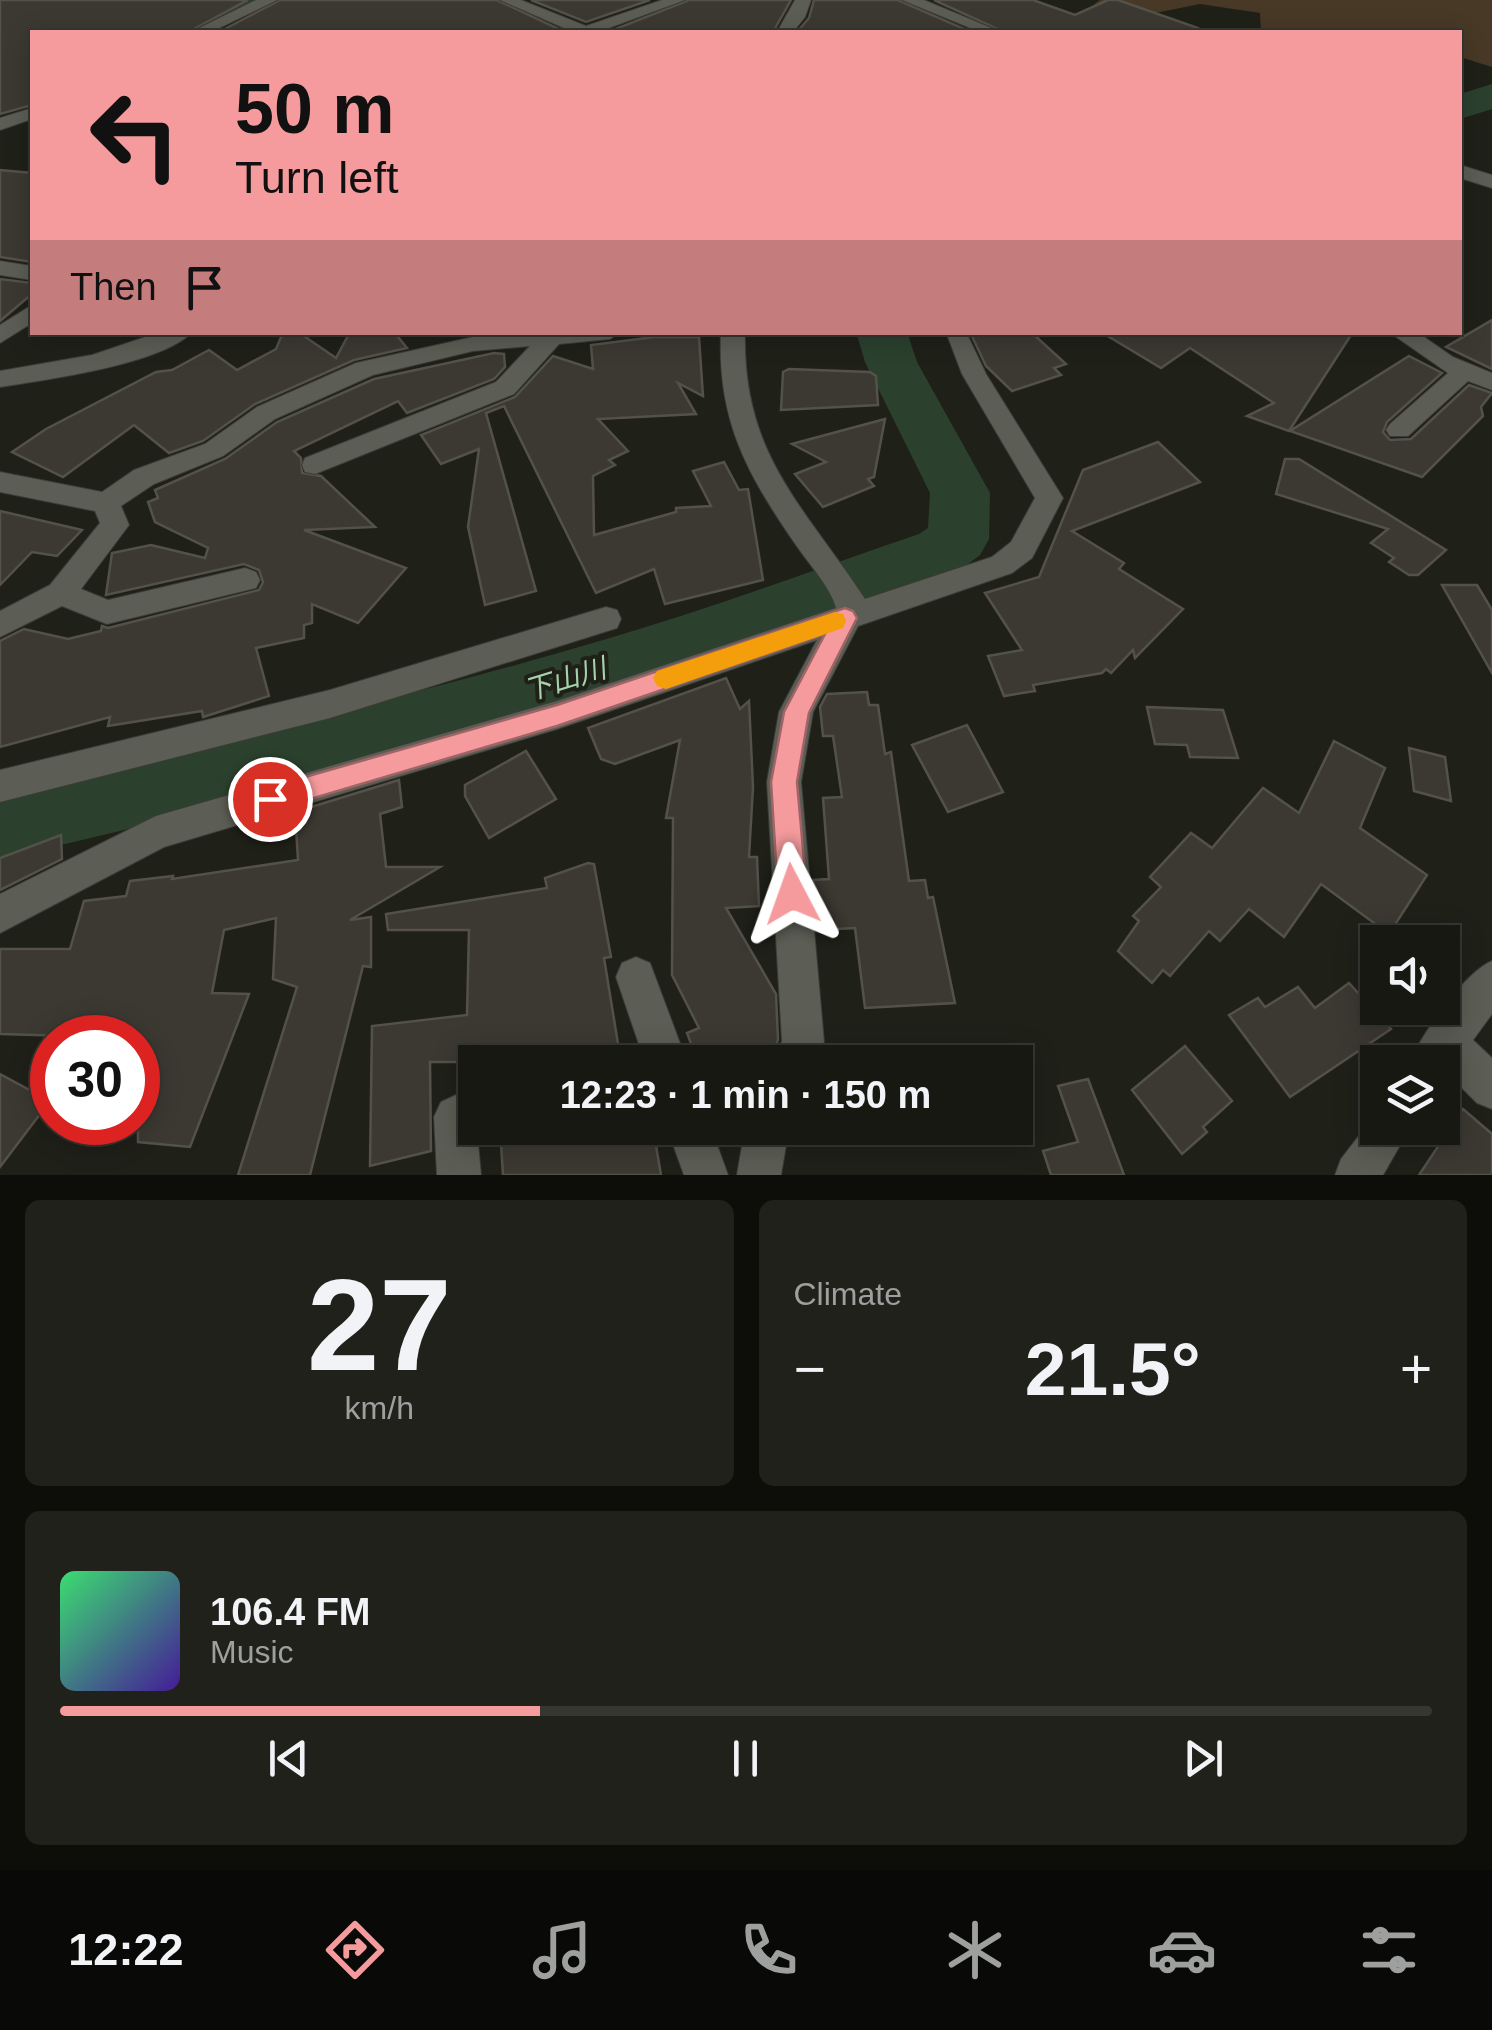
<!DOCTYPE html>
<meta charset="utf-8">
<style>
:root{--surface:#171812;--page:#20211b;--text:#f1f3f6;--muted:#9ea09f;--line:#363732;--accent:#f59b9d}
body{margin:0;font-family:Arial,"Noto Sans JP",sans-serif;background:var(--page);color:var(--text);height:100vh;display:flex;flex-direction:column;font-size:38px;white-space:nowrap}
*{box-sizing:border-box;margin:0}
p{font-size:32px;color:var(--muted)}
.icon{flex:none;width:55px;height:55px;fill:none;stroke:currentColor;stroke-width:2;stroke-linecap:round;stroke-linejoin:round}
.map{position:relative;height:1175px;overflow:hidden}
.details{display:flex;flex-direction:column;gap:25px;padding:25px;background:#0d0d0a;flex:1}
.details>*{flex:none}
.guide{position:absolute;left:30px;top:30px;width:1432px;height:305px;border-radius:0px;box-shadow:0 5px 25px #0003,0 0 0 2px var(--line);background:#f59b9d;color:#111;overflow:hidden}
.fabs{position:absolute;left:1360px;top:925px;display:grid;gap:20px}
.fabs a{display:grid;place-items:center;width:100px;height:100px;border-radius:0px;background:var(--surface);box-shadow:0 5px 25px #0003,0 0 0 2px var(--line);font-size:50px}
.speed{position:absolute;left:30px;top:1015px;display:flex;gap:20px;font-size:50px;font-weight:700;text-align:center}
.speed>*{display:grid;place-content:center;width:130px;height:130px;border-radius:50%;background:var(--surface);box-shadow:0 5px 25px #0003,0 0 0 2px var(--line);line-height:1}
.speed .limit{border:15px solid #d22;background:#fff;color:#111}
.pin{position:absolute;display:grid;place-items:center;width:85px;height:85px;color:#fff;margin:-42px;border:5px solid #fff;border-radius:50%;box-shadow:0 2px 10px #0007}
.me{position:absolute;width:110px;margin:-55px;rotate:356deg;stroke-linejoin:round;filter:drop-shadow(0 0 8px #0008)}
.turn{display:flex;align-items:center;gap:35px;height:210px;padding:0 40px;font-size:45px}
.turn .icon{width:130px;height:130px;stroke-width:2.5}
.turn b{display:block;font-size:70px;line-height:85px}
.then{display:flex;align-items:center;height:95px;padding:0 40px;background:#0003;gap:20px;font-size:38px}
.big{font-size:75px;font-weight:800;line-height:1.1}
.details .card{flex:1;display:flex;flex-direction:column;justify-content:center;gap:15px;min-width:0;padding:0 35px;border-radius:15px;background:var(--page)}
.details .dial{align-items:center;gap:0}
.dial b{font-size:130px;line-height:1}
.song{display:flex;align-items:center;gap:30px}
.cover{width:120px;height:120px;border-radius:15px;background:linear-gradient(135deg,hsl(140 70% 55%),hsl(260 70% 35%))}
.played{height:10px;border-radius:5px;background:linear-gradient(90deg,var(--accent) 35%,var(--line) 35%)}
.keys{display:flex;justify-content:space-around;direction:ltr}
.heat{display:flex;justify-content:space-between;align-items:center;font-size:55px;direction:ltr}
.details .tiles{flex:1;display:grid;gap:25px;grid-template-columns:1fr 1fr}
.card:last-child{grid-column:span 2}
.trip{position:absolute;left:458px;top:1045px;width:575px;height:100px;border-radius:0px;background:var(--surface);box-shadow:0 5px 25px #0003,0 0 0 2px var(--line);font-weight:800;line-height:100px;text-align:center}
.dock{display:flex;height:160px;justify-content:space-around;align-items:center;background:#090a07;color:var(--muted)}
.dock .icon{width:70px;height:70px}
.dock .current{color:var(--accent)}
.dock b{font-size:45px;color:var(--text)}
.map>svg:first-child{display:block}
</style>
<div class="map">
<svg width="1492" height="1175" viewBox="0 0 1492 1175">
<rect width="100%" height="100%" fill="#1f2018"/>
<path fill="#483926" d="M1100,0h392v67l-32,-10v-25h-199l-1,-19 -60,-9 -119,24 10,-21z"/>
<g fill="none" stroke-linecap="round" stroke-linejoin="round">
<path stroke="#2b412e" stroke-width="6" d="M183,32l74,-32"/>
<g fill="#2b412e" fill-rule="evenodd">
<path d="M1492,84v25l-32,10v-25z"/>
<path d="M856,332h51l10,30 73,131 -1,46 -9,16 -17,13c-118,43 -236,89 -356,129 -199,65 -403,115 -607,162v-72c203,-42 404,-88 603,-147 107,-31 211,-70 316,-106l9,-6 2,-35 -65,-131z"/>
</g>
</g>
<g fill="#3c3932" stroke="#545149" stroke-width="2.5">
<path d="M0,0h248l-60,32h-156v73l-32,9z"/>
<path d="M280,0h217l68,32h-346z"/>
<path d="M531,0h119l-64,22z"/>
<path d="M689,0h102l-18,32h-165z"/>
<path d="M814,0h84l73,32h-174l12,-14z"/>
<path d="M934,0h99l42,15 33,-15h10l80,28 -1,4h-193z"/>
<path d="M0,170l32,3v89l-32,-5z"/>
<path d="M0,279l32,4v11l-32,27z"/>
<path d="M1492,320v49l-46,-22z"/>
<path d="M288,332h10l38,26 14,-26h44l13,16 -53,12 -99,44 -52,37 -34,12 -35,-28 -71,52 -51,-25 34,-23 110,-57 16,-2 37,-20 28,20 39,-21 5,-12z"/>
<path d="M970,332h61l35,32 -12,4 7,7 -49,16 -26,-25z"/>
<path d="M1101,332h252l-64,99 -42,-15 27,-13 -84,-55 -29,20z"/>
<path d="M654,337h45l4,59 -25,-13 18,31 -98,5 30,32 -19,9 6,5 -22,11 1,59 82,-23v-4l35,-2 -18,-35 31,-9 15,28 9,-1 15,91 -98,24 -11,-35 -58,24 -92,-187 -18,7 50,178 -51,14 -17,-78 11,-78 -38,15 -20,-29 94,-38 38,-41 40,13 -2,-24z"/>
<path d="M494,353l10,1 1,13 -11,12 -87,34 -9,-12 -104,50 7,7 1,15 19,3 54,51 -71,3 102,38 -48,55 -46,-19v19l-8,2v13l-48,10 13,48 -66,21 -1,-6 -94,15 2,-9 -110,30v-106l24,-12 44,10 33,-8 1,-5 6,2 151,-38 4,-8 -4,-12 -15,-6 -138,31 6,-42 39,-8 54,13 3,-10 -53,-26 -7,-20 10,-4 -3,-8 70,-31 52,-37 97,-43z"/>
<path d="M1409,356l33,17 -55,49 -4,10 7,8 21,-1 58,-54 23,8 -11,14 2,9 -61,61 -132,-46z"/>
<path d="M789,369l81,3 6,4 2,29 -97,5 2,-38z"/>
<path d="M885,419l-11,58 -6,2 6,7 -51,21 -28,-33 31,-12 -34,-18z"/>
<path d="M1158,442l42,40 -128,49 52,32 -5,6 64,40 -48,49 -2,-8 -22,23 -5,-4 -4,4 -69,12 2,6 -31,5 -16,-40 34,-6 -37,-57 54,-16 44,-107z"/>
<path d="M1285,459h14l147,91 -28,25h-9l-20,-13 5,-4 -23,-15 17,-14 -112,-35z"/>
<path d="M0,511l82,19 -25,26 -25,-4 -32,33z"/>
<path d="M1442,585h35l15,25v63z"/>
<path d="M726,678l14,31 9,-8 4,86 -4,70h8l2,49 -33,2 50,86 2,46 -8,19 -8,3h-64l-11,-29 12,-5 -27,-53 1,-157h-7l14,-78 -65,24 -14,-5 -13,-31z"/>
<path d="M867,692l2,13h9l7,49 6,-2 18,129 16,-1 3,18 5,-1 22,106 -90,5 -10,-80 -37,2 -5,-50 16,-1 -6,-81 19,-1 -9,-61h-10l-3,-29 7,-13z"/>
<path d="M1147,707l76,3 15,48 -48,-1 -3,-12 -32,-1z"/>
<path d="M967,725l36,67 -55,20 -36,-67z"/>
<path d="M1334,741l51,27 -25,60 67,47 -38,59 -68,-50 -37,53 -35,-28 -29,32 -11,-10 -39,45 -7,-6 -11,13 -34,-32 21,-30 -6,-5 28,-29 -11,-10 41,-44 21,15 51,-60 36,25z"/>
<path d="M1409,748l36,9 6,44 -37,-10z"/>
<path d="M526,751l30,48 -67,39 -24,-42v-11z"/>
<path d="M399,780l3,27 -22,7 6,53h54l-90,53 21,-3v50l-8,-1 -53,209h-72l59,-188 -24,-8 3,-61 -52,12 -12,63 37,1 -59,153 -52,-5v-104l-138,-4v-85h70l14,-48 42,-5 4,-15 43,-5 -1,3 126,-19 -3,-48z"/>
<path d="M61,835l1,24 -62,31v-32z"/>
<path d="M588,863l6,1 17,93 -7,1 17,104h-191l1,89 -61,15 2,-140 95,-11 2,-85h-81l-2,-16 161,-26 -2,-10z"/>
<path d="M1349,983l42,46 -101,68 -61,-82 29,-17 7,9 33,-20 17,21z"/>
<path d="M1185,1046l47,55 -29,26 4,5 -25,22 -50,-64z"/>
<path d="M0,1074l50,27 -50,66z"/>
<path d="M1088,1079l36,96h-73l-8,-24 35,-9 -20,-56z"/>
<path d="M1463,1109l29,25v41h-73z"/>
<path d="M500,1128h114l3,16 37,-10 7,41h-158z"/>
</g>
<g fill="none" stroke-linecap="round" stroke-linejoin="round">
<defs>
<g id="minor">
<path d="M256,0h21l-66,32h-20z"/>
<path d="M500,0h21l65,26 76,-26h23l-87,32h-25z"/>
<path d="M795,0h16l-6,17 -12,15h-16z"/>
<path d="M902,0h22l77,32h-21z"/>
<path d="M32,108v11l-32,11v-12z"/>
<path d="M1460,165l32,10v13l-32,-10z"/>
<path d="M0,261l32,5v14l-32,-5z"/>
<path d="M32,305v18l-32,20v-18z"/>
<path d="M160,332h32c-29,32 -147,48 -192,55v-16l92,-16z"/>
<path d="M520,332h101l-11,7 -51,5 -45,50 -199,80 -10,-2 -3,-7 3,-7 191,-76 34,-36 -57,5 -100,24 -98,44 -52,37 -69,28 -33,22 8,19 -48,64 27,11 137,-32 11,4 4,8 -4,8 -149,36 -45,-18 -62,31v-26l50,-26 50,-62 -5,-12 -95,-19v-20l102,20 32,-22 71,-26 52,-37 99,-44 117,-26z"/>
<path d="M721,332h24c-3,122 58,173 120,267l127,-42 19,-15 24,-44 -73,-124 -16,-42h20l20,42 77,124 -31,60 -20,15 -154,53 -45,86 -12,70 23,260 -9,20h-42l9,-21 -15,-259 12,-70 38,-72 -260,89 -393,118 -164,86v-39l156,-78 401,-115 279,-93c-5,-20 -27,-44 -40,-63 -49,-71 -79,-125 -75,-213z"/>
<path d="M1389,332h28l36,25 39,16v17l-24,-9 -60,55h-18l-4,-6 4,-6 58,-51z"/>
<path d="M606,607l11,3 4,9 -4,9 -287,90 -330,84v-32l330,-80z"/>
<path d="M636,957l14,6 37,99h-42l-29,-85 6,-14z"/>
<path d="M1492,961v53l-19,26 19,18v51l-15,-6 -29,-29 -6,4v-16h-32c11,-27 55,-90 82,-101z"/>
<path d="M456,1095l15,7 4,9 6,64h-44l-3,-58 7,-15z"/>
<path d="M1378,1111v17h32l-27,47h-48l6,-16z"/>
<path d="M667,1128h44l17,47h-44z"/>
<path d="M745,1128h44l-8,47h-44z"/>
</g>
</defs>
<use href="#minor" stroke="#3b3c37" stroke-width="2"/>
<use href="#minor" fill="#5c5d54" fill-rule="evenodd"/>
</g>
<path fill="#f59b9d" stroke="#9f6566" stroke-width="2.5" d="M845,608l8,3 4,7 -48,95 -12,69 10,112 -5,9 -10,4 -10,-4 -4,-9 -7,-112 13,-70 41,-78 -268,92 -287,85 -9,-3 -4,-9 4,-8 9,-4 287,-82z"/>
<path fill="#f59e0b" d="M835,612l8,2 3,7 -3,7 -177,61 -9,-3 -4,-8 4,-7z"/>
<g text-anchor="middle" stroke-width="8" stroke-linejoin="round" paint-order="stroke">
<g font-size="28" font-style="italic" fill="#a5d2aa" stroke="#1f2018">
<text transform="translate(565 679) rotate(-17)" y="10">下山川</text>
</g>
</g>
</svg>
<div class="fabs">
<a><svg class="icon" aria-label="sound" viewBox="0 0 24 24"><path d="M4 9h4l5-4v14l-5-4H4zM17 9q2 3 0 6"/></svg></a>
<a><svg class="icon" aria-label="layers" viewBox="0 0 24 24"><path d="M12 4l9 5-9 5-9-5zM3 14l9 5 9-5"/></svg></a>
</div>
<div class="speed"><div class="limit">30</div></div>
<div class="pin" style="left:270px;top:799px;background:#d93025"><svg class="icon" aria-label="arrive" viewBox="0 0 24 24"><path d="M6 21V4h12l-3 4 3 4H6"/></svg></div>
<svg class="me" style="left:792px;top:894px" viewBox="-20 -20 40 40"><path d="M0-17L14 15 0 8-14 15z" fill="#f59b9d" stroke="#fff" stroke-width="4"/></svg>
<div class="trip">12:23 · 1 min · 150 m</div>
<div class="guide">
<div class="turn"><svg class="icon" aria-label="left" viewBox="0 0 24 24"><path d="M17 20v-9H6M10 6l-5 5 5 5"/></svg><div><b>50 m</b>Turn left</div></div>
<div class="then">Then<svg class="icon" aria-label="arrive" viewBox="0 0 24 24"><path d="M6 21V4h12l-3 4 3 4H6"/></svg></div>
</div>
</div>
<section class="details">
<div class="tiles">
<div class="card dial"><b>27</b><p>km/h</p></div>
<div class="card"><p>Climate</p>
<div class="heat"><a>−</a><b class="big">21.5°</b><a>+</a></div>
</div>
<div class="card">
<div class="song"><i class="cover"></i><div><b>106.4 FM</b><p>Music</p></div></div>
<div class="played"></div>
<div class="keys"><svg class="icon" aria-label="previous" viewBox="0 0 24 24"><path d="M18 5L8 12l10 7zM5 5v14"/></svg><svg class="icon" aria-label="pause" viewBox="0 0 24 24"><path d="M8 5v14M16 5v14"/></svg><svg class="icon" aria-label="next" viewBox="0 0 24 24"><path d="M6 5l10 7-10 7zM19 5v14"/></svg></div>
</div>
</div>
</section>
<nav class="dock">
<b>12:22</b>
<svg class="icon current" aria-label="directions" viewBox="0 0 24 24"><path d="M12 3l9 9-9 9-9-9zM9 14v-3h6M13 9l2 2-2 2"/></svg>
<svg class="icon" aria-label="music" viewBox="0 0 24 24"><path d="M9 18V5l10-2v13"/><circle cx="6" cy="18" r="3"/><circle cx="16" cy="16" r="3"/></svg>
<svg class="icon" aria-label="phone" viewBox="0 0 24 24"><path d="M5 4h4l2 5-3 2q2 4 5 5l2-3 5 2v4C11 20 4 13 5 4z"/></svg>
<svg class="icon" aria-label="climate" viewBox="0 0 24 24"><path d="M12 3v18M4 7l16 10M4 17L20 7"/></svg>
<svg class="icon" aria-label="car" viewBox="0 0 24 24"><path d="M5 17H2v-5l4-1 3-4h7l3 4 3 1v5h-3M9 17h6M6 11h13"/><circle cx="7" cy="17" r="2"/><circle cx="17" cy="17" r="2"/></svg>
<svg class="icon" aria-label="filters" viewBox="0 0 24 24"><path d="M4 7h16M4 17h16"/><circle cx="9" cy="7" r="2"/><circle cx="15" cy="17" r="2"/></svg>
</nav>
